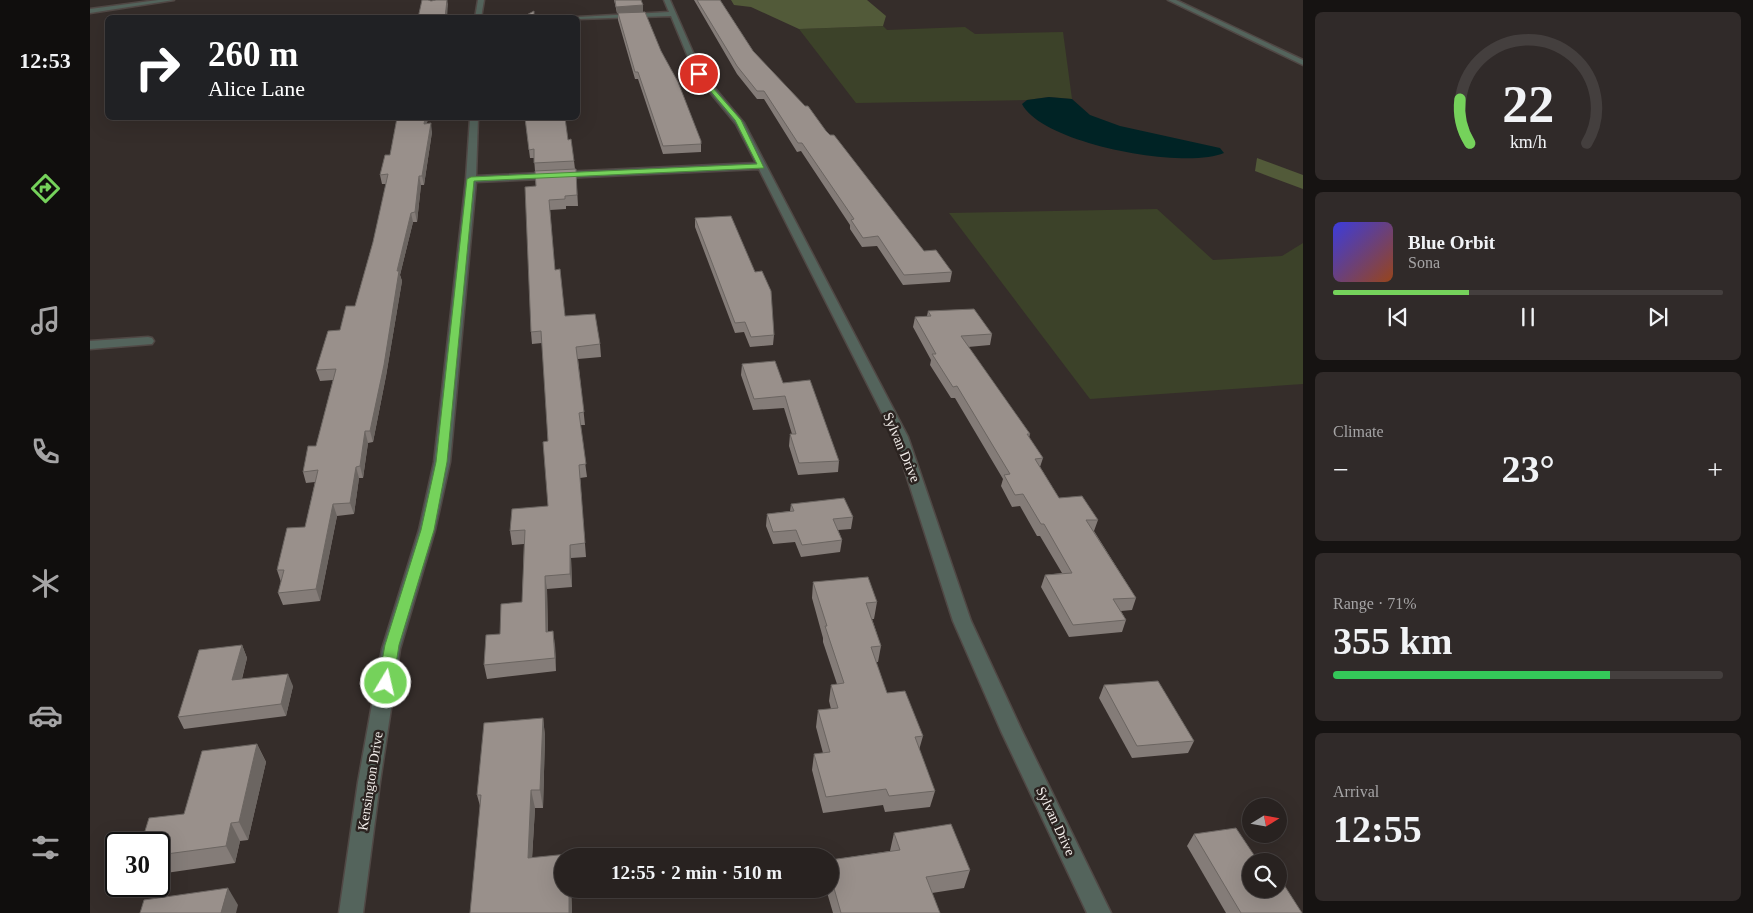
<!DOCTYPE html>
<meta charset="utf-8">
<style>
:root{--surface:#282220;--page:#302a29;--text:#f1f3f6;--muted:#a5a4a5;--line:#443f3e;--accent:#75d25b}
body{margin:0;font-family:Georgia,serif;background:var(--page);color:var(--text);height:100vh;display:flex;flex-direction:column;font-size:19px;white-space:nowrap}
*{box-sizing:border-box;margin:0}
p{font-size:16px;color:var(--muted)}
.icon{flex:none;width:28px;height:28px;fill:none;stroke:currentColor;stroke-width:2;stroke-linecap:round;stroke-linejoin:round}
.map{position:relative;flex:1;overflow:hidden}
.drawer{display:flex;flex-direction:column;gap:12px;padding:12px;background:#161312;width:450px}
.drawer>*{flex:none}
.banner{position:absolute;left:15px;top:15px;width:475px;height:105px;border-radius:8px;box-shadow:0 5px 20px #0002,0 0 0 1px var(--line);background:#202124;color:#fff;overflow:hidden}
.needle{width:32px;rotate:79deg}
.controls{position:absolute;left:1152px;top:798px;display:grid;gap:10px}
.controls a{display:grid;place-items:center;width:45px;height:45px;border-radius:50%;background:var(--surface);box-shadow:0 5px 20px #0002,0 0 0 1px var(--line);font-size:25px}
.speed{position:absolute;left:15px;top:832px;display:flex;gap:10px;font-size:25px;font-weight:700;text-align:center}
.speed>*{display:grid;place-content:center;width:65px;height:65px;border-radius:50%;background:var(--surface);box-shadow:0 5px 20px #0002,0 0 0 1px var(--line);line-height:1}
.speed .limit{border:2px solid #111;border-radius:8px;background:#fff;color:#111}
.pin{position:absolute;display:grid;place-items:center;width:42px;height:42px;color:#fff;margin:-21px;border:2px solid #fff;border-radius:50%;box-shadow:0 1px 5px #0007}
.me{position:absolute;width:55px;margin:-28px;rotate:9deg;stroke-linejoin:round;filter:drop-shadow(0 0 4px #0008)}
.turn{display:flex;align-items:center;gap:18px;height:105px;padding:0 20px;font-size:22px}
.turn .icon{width:65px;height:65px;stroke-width:2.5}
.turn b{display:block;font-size:35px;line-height:42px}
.big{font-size:38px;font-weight:700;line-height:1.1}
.drawer .tile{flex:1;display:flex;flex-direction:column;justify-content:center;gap:8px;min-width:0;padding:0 18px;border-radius:8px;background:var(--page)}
.drawer .dial{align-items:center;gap:0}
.dial svg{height:130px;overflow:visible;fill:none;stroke:var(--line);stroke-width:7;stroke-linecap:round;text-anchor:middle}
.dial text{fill:var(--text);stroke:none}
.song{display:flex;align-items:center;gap:15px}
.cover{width:60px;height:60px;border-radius:8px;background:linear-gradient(135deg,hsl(240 70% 55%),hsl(20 70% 35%))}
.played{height:5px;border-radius:2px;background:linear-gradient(90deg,var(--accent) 35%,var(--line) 35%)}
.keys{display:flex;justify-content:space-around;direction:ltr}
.heat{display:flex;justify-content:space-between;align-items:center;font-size:28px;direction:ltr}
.charge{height:8px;border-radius:4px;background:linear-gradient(90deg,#34c759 71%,var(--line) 0)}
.trip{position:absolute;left:464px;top:848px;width:285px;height:50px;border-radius:25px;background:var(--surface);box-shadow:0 5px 20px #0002,0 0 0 1px var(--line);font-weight:700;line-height:50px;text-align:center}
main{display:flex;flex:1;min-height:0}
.menu{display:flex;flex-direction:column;width:90px;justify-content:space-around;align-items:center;background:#100e0d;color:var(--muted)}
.menu .icon{width:35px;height:35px}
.menu .current{color:var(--accent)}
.menu b{font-size:22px;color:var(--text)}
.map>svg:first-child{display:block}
</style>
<main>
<nav class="menu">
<b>12:53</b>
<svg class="icon current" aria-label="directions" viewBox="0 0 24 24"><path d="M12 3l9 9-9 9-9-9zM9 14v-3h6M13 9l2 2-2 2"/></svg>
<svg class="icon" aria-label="music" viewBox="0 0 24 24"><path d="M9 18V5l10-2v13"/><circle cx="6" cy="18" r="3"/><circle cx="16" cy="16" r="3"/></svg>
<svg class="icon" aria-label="phone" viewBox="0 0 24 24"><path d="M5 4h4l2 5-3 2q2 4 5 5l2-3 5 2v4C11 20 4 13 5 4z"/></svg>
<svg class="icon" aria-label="climate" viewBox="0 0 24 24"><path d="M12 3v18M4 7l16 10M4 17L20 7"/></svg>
<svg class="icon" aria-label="car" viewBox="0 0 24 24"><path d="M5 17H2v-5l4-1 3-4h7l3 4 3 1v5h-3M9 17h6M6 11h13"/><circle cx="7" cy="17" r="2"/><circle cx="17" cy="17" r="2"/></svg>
<svg class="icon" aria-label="filters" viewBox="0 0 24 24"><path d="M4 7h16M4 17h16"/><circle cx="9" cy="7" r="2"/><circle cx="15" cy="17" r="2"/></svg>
</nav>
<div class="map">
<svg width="1213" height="913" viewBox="0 0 1213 913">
<rect width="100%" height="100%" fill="#352d2a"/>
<g fill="#3c4229">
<path d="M793,26l4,4 78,-3 10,7 88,-2 9,67 -23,-2 -22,3 -171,3 -57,-74z"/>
<path d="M1067,209l56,51 69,-4 21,-13v141l-213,15 -141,-186z"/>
</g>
<g fill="#525a39">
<path d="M641,0h136l19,16 -3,10 -84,3 -48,-22 -17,-2z"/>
<path d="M1167,158l46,17v14l-48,-18z"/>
</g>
<path fill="#002325" d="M959,97l23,2 18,16 30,11 100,22 4,5c-39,17 -182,-9 -202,-49l5,-4z"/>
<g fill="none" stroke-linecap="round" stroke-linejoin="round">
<defs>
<g id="minor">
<path d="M68,0h16l-84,13v-4z"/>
<path d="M388,0h6l-3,18h-6z"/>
<path d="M574,0h6l32,73 42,50 164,314 63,184 51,110 89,182h-24l-86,-182 -48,-110 -59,-184 -135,-268 -283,13 -26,280 -15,68 -35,119 -20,133 -17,131h-24l19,-131 24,-133 37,-119 15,-68 32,-283 4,-61h8l-2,58 280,-13 -20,-39 -41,-50 -24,-58 -93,3v-1h-18l109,-6z"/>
<path d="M1078,0h8l127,60v5z"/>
<path d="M58,337l4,1 2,3 -2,3 -62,5v-8z"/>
</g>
</defs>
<use href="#minor" stroke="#504845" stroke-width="3"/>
<use href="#minor" fill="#54645c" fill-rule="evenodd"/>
</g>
<g fill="#847c78">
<path d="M524,0h27l2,12 -26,1z"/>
<path d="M604,0h26l33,51 73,80 98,120 28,21 -2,10 -47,3 -26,-39 -15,1 -12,-18v-4l-49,-74 -4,1 -33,-53h-7l-20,-25z"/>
<path d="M528,13l43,38 40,90v11l-38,2 -25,-75h-3l-17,-59z"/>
<path d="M307,118h31l-1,5 5,9 -8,53h-3l-4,37h-4l-13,53 2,6 -16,95 -13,66 -5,1 -5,35h-4l-5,36 -17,2 -17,85 -37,4 -5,-12 3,-11 -4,-12 28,-43 10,-45 -9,1 -3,-11 13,-26 17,-66 -13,1 -4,-11 39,-64 18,-64 13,-58h-4l-2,-9 10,-20z"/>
<path d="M435,118l43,22 6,21 1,8h1l2,37h-12v3l-16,1 5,60 10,46 35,28 1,13 -23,2 7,66h-5l7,52 -7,1 6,79 -15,1 1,29 -25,2 1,43 7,13 1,26 -69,8 -3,-14 16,-31 22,-32 2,-58 -12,1 -2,-14 38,-25v-65l-6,-98 -10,1 -1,-12 5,-146 -1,-15 -1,-13h-4z"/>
<path d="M605,218l79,117 -1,10 -23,2 -6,-15 -9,1 -40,-106z"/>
<path d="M838,311l64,23 -2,11 -22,2 62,87 -1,4 14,20 -3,9 19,31 39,22 -4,11 42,67 -4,12 -11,1 5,9 -4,12 -53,5 -28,-50 4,-12 17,-2 -22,-37h-3l-17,-30 -8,1 -11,-21 2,-7 -48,-81h-4l-21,-33 1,-5 -18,-33 2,-10 12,-1z"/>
<path d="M652,364l41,19 56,78 -1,11 -40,3 -9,-29 1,-12h2l-8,-26 -31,2 -12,-35z"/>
<path d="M701,504l62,13 -2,12 -13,1 4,10 -2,12 -39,5 -6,-15 -22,2 -7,-18 1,-12 23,-3z"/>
<path d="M723,582l64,20 -3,17h-2l9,27 -3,16h-2l11,31 36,43 -4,14 16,41 -5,16 -45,5 -2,-7 -60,8 -11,-43 2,-16 9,-1 -7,-26 2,-17 13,-1 -2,-8 2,-16 6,-1 -14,-42v-4l-11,-40z"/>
<path d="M152,645l5,13 -5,21 51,7 -7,30 -102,13 -6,-12z"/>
<path d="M1014,685l90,56 -6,12 -56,5 -33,-60z"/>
<path d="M453,718l2,18 -2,72h-8l-3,50 30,31h9l1,24 -92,-107 -3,-11z"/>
<path d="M167,744l9,18 -18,78 -8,1 -5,22 -76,11v-30l25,-30z"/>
<path d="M804,833l76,37 -6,18 -32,5 8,20h-107l-7,-24h4v-29l60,-9z"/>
<path d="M1104,834l64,27 44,52h-76l-39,-67z"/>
</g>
<g fill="#6b6561">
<path d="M357,0l1,4 -1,14h-2z"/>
<path d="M553,5v7l-26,1 -1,-6z"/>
<path d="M335,118h3l-3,14 -1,-8z"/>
<path d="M341,123l1,9 -8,53 -2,-9z"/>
<path d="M329,176l2,9 -4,37 -2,-10z"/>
<path d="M321,213l2,9 -13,53 2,6 -16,95 -13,66 -3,-11 27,-160z"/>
<path d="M275,431l3,12 -5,35 -3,-12z"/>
<path d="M266,467l3,11 -5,36 -4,-11z"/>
<path d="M243,504l4,12 -17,85 -4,-12z"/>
<path d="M480,545l1,13 1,29 -2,-13z"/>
<path d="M455,576l2,13 1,57 -2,-14z"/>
<path d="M463,631l2,14 1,26 -1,-13z"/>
<path d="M152,645l5,13 -9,35 -6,-13z"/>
<path d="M198,674l5,12 -7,30 -5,-12z"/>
<path d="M453,718l2,18 -2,72 -3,-18z"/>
<path d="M167,744l9,18 -18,78 -9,-18z"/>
<path d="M441,790l4,18 -4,68 -3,-18z"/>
<path d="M141,823l9,18 -5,22 -9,-17z"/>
<path d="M138,888l10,17 -2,8h-15z"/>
<path d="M479,889h2l1,24h-3z"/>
</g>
<g fill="#99908b" stroke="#6b6561">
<path d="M332,0h6l3,1 5,-1h11l-2,18h-27z"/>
<path d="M525,0h26l2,5 -27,2z"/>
<path d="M607,0h23l33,51 52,55h3l18,25 4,4h4l90,116 12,-1 16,22 -48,3 -26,-39 -15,2 -12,-18 3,-1 -52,-76h-4l-34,-52h-7l-20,-25z"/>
<path d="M444,11v7h-13z"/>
<path d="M555,12l16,39 17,31 23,59v3l-38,2 -25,-74h-3l-17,-59z"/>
<path d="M307,118h28l-1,6 7,-1 -9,53h-3l-4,36 -4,1 -14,58h2l-15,94 -14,66h-5l-5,35 -4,1 -6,36 -17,1 -17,85 -38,4 6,-23h-7l10,-42 18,-1 13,-57 -15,2 5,-26h8l20,-77 -20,1 12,-39 12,-1 6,-24h9l18,-64 15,-68 -8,1 5,-20h5z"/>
<path d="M435,118h40l3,22 3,-1 3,22 -40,2v-14l-5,1z"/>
<path d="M486,169l1,26 -12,1v3l-16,1 6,70 5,-1 5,47 30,-2 5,30 -24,3 8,65 -5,1 7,51 -7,1 6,78 -15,2v29l-25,2 1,56 7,-1 2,27 -71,7 2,-30 14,-1 1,-30 21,-2 3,-72 -15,1 2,-22 36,-3 -5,-64 5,-1 -7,-110 -10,1 -6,-145 11,-1 -1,-15z"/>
<path d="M641,216l24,56 7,-1 9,20 3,44 -23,2 -6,-15 -10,1 -40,-105z"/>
<path d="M884,309l18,25 -31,2 69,98h-3l16,24 -8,1 24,39 23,-2 16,24h-12l50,78 -23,1 13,21 -53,5 -28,-50 27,-2 -28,-49h-3l-18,-30 -8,1 -11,-20 6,-1 -53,-88 -4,1 -21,-33h4l-21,-37 16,-1 -3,-5z"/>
<path d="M685,361l8,22 27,-3 29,81 -40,2 -9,-29h6l-11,-38 -31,3 -12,-35z"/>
<path d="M754,498l9,19 -20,2 9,21 -40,5 -6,-15 -23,2 -6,-18 27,-3 -3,-7z"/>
<path d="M778,577l9,25 -11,1 15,43 -10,1 16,46 18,-2 18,45 -8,1 20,54 -46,5 -3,-7 -60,8 -12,-43 16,-2 -12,-42 20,-2 -7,-23 13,-2 -19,-57h2l-14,-44z"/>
<path d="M152,645l-10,35 56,-6 -7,30 -103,13 21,-67z"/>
<path d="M1068,681l36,60 -57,5 -33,-61z"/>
<path d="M453,718l-3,72h-9l-3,68 40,-4v2h-6v33h7v24h-99l11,-118h-4l7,-72z"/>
<path d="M167,744l-18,78 -8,1 -5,23 -67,9v-11h-18l8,-26 35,-4 18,-63z"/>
<path d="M861,824l19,46 -44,7 14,36h-99l-11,-39v-14l70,-10 -6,-17z"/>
<path d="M1146,828l22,33 10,-1 1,1h-18v28h28v-12l23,36h-61l-47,-79z"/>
<path d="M138,888l-7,25h-81l4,-13z"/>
</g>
<path fill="#75d25b" stroke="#4c883b" d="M609,72l42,48 23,48 -290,13 -27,281 -13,68 -35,115 -6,38 -2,5h-10l-3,-5 7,-38 36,-115 15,-68 31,-283 4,-2 286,-13 -22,-44 -38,-45z"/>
<g text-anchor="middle" stroke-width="5" stroke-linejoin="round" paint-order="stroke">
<g font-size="14" fill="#f3eeeb" stroke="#2b2320">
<text transform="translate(812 447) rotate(67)" y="5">Sylvan Drive</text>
<text transform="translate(280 781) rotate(-81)" y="5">Kensington Drive</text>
<text transform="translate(966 821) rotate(65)" y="5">Sylvan Drive</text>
</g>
</g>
</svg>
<div class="controls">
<a><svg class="needle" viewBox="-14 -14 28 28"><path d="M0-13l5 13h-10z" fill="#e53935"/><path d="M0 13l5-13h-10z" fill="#a5a4a5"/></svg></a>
<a><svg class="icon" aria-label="search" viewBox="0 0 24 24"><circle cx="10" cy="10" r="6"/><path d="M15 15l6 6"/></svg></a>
</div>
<div class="speed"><div class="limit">30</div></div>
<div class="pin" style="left:609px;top:74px;background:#d93025"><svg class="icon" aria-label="arrive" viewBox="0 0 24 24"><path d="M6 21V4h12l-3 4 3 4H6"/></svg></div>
<svg class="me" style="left:296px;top:683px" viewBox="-20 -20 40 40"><circle r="17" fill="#75d25b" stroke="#fff" stroke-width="3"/><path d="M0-11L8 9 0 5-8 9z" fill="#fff"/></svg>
<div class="trip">12:55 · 2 min · 510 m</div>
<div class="banner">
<div class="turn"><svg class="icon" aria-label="right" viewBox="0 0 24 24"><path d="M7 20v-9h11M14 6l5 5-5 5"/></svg><div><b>260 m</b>Alice Lane</div></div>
</div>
</div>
<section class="drawer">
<div class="tile dial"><svg viewBox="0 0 100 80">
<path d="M14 69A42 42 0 1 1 86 69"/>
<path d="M14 69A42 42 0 0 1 8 42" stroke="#75d25b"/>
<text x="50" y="56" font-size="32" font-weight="700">22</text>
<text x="50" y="72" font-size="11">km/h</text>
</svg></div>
<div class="tile">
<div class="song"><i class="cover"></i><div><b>Blue Orbit</b><p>Sona</p></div></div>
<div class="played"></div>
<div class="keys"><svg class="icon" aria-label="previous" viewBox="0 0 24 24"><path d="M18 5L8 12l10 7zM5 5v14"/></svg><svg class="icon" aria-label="pause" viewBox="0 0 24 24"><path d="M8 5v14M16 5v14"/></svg><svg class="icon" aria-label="next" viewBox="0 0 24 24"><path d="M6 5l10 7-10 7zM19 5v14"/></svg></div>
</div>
<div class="tile"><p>Climate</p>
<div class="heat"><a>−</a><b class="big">23°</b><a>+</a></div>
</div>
<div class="tile"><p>Range · 71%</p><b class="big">355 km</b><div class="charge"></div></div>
<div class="tile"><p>Arrival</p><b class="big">12:55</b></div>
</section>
</main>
